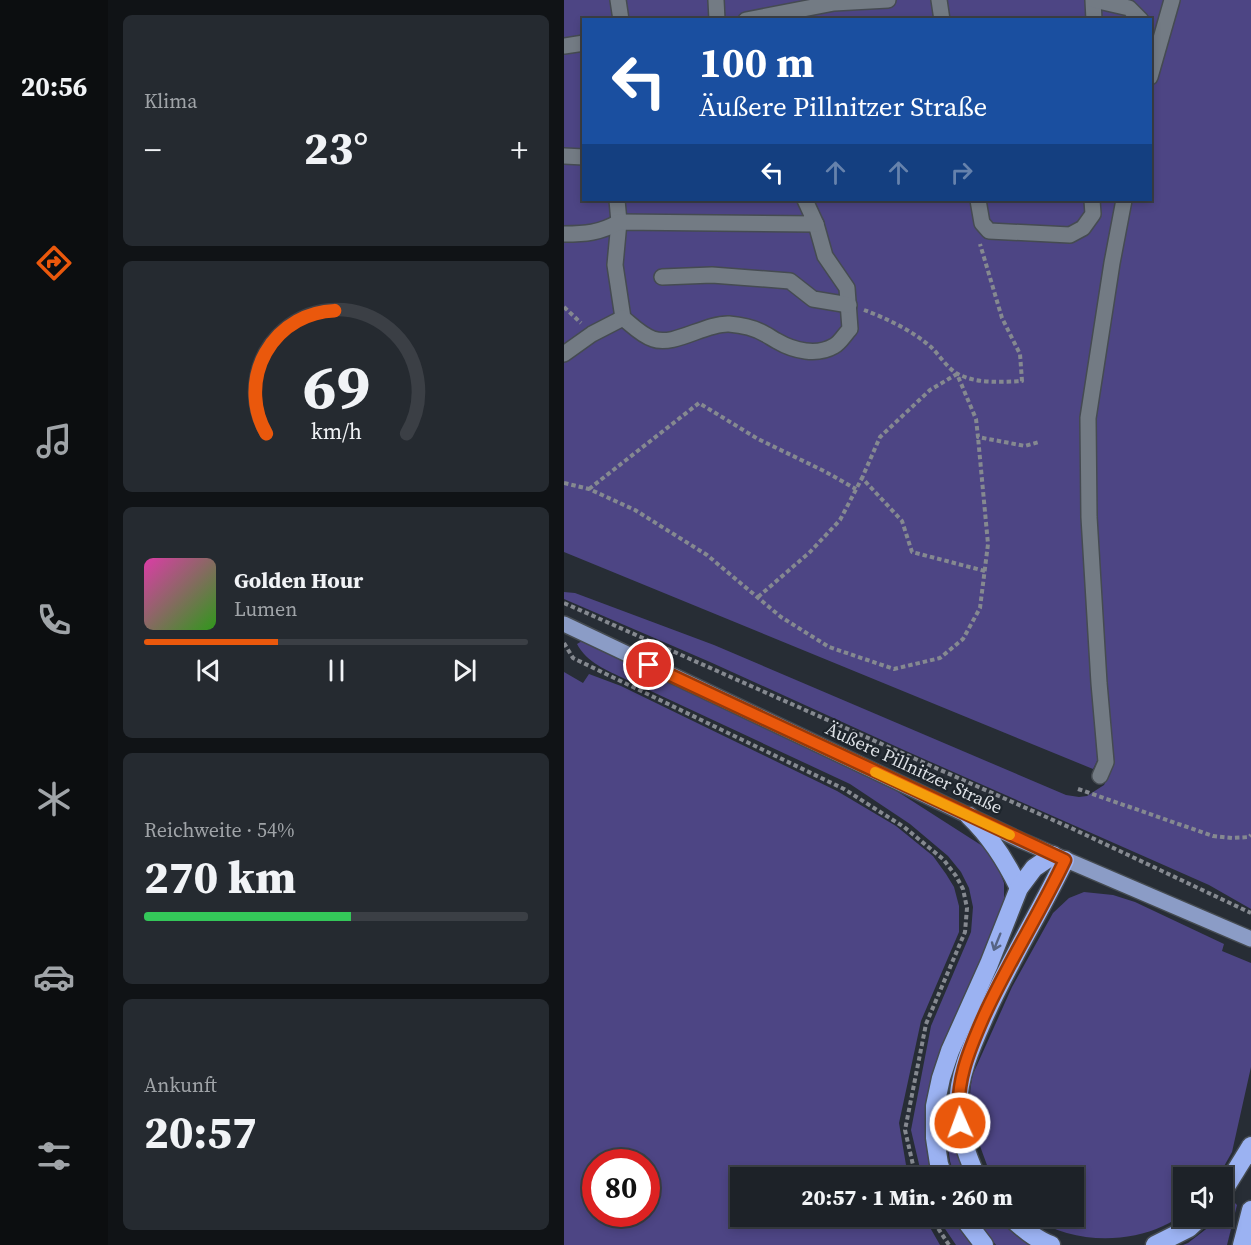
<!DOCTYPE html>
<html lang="de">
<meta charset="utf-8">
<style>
:root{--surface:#1d2228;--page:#252a30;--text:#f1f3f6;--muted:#a0a4a8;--line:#3b3f45;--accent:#ea580c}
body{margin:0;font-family:"Source Serif 4",serif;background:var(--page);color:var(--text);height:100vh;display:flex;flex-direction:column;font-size:22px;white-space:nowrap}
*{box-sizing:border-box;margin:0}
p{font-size:20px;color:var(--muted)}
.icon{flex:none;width:33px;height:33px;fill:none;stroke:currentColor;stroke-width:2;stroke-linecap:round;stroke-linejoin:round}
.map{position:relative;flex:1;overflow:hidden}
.side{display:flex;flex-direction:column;gap:15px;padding:15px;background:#101316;width:456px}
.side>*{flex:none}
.guide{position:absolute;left:18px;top:18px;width:570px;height:183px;border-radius:0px;box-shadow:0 3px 9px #0003,0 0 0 2px var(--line);background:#1a4fa0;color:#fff;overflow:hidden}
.buttons{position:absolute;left:609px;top:1167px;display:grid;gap:12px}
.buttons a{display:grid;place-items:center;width:60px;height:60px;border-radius:0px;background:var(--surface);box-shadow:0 3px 9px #0003,0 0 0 2px var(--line);font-size:30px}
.speed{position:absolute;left:18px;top:1149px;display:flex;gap:12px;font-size:30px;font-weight:700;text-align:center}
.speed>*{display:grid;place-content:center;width:78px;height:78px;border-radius:50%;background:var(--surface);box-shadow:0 3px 9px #0003,0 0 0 2px var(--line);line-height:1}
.speed .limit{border:9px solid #d22;background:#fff;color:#111}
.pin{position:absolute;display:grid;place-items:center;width:51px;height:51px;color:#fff;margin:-26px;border:3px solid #fff;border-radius:50%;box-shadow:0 2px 6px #0007}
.me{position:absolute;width:66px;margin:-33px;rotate:358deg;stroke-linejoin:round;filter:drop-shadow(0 0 4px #0008)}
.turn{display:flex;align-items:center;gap:21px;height:126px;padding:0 18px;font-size:27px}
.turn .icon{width:78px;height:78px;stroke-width:2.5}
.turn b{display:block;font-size:42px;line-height:51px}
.lanes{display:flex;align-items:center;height:57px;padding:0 18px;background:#0003;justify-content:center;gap:30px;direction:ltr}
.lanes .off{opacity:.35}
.big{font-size:45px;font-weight:800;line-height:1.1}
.side .tile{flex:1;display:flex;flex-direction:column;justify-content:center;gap:9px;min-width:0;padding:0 21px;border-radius:9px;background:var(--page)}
.side .dial{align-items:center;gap:0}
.dial svg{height:156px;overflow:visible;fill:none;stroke:var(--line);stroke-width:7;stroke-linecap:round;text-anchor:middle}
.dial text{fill:var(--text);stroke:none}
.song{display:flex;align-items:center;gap:18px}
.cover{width:72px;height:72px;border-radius:9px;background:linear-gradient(135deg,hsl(320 70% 55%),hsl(110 70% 35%))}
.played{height:6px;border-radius:3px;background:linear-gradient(90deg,var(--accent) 35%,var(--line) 35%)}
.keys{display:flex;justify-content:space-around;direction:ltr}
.heat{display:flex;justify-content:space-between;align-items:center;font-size:33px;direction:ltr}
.charge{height:9px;border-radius:4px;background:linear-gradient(90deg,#34c759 54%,var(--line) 0)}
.trip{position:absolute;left:166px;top:1167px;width:354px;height:60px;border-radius:0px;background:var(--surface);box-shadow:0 3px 9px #0003,0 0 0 2px var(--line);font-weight:800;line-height:60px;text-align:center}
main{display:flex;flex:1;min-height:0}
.tabs{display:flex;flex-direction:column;width:108px;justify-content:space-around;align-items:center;background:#0c0e10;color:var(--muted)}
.tabs .icon{width:42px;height:42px}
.tabs .active{color:var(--accent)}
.tabs b{font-size:27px;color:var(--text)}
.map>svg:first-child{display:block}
</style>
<main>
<nav class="tabs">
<b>20:56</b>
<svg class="icon active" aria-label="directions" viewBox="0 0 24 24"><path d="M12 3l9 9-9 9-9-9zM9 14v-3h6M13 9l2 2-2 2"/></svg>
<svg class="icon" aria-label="music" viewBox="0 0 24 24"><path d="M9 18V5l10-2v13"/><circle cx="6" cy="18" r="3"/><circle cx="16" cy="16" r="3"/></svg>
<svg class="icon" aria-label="phone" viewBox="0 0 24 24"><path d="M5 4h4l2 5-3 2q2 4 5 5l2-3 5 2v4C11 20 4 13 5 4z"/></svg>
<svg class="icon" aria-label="climate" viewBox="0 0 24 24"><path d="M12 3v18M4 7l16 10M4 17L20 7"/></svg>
<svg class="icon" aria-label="car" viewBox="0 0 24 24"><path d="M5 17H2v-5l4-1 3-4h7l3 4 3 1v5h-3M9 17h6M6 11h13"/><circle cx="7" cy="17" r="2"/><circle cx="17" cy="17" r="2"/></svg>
<svg class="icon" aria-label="filters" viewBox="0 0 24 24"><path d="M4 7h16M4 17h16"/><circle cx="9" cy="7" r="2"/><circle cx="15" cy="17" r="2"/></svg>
</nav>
<section class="side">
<div class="tile"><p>Klima</p>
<div class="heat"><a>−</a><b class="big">23°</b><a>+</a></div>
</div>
<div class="tile dial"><svg viewBox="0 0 100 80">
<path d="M14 69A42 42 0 1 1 86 69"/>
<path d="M14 69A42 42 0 0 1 49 6" stroke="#ea580c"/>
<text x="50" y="56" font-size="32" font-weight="700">69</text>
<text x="50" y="72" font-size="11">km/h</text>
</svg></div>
<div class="tile">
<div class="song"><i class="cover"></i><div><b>Golden Hour</b><p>Lumen</p></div></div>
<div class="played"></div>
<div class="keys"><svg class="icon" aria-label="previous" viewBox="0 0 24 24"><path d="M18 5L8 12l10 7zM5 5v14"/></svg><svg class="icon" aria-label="pause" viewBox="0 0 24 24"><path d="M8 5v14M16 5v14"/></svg><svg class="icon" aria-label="next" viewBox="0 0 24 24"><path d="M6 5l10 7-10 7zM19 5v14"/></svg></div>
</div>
<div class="tile"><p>Reichweite · 54%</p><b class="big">270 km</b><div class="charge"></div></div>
<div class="tile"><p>Ankunft</p><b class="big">20:57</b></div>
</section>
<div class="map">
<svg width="687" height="1245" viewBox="0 0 687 1245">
<rect width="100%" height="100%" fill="#272d35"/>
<g fill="#4d4584" fill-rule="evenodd">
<path d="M0,0h687v909l-42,-24 -303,-134 -196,-89 -146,-63v-7l11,1 139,52 352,150 13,2 8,-1 17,-11 9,-19 -15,-7 -5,10 -529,-217zM20,20h566v180h-566z"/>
<path d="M18,641l313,149 89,57 14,20 6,16v18l-11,35 -51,111 -6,130h-14l-11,-47 20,-104 40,-94 2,-25 -4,-19 -8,-16 -13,-16 -38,-32 -60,-40 -225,-105c-18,-9 -38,-16 -48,-35z"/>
<path d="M0,672l19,11 6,-9 32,12 216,105 59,35 37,30 13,18 8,13 5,19v26l-38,89 -22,102 9,54 -167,1v38l183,1 16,28h-376zM32,1162h50v52h-50z"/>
<path d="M520,892l29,3 22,7 89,42 -2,7 29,12v104l-19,85 -14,25 -34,1 -1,36c-6,5 -13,9 -20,12 -41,19 -94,16 -131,-9l42,-1v-38l-81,-1 -3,-4c-12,-33 -26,-63 -17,-99l39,-87 41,-74 16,-15z"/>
<path d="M383,1112c5,23 10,45 19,65h-11l-5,-16 -4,-28z"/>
<path d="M670,1202l3,3 -10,40h-44l5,-2 26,-20 6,-6 2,-1 1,-2z"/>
<path d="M373,1217h16l14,20 7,8h-18z"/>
<path d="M409,1217h22l23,18 20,10h-42z"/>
</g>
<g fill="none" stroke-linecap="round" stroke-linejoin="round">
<defs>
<g id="minor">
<path d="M54,0l3,20"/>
<path d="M152,0l1,20"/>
<path d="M375,0l3,20"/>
<path d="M529,0l1,20"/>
<path d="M530,0l35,8 12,12"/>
<path d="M182,20l88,-17 54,-3"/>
<path d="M0,46l20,-3"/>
<path d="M586,77l22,-77"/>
<path d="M0,156l20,1"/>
<path d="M53,200l2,22 -4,43 8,53c9,7 18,17 30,21 21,8 52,-16 76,-15 12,1 26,4 36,10 4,2 8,5 12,7 17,10 40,15 57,5 6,-3 11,-12 16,-17l-3,-41 -22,-32 -9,-32"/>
<path d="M414,200l4,23 7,8 81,4 13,-7 10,-14 -1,-14"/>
<path d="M0,234c21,0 36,-1 55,-12l197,2 -11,-24"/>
<path d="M98,277l50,-2 78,6 23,18 36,6"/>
<path d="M0,354l28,-20 31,-16"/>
<path d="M536,776l6,-14 -7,-79 -10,-166 -1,-99 24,-155 12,-63"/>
</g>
<path id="major" d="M0,624l456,216 231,99"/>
<g id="highway">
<path d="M405,816c22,21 37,45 50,72"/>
<path d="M380,1178l-5,-14 -4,-26v-32l6,-28 9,-27 39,-87 30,-76 15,-20 19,-13"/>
<path d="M413,1178c-10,-22 -19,-46 -19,-71 0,-30 13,-60 25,-87 24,-55 56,-106 82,-160"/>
<path d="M658,1193l29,-47"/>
<path d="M398,1216l22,29"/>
<path d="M445,1216c13,12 26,23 42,29"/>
<path d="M591,1245l34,-17 13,-12"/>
<path d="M678,1245l9,-35"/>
</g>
</defs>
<use href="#minor" stroke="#454b51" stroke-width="18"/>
<use href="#major" stroke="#454b51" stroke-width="18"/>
<use href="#highway" stroke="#454b51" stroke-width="21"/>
<g stroke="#858990" stroke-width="4" stroke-dasharray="4.5 3" stroke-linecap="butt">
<path d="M0,307l17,16"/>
<path d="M300,310c22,8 51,22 68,38 8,8 16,21 26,26 19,10 43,8 64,7l-2,-27 -18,-36 -22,-74"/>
<path d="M0,483l25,6 46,21 72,45 74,62 48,30 65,22 46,-11 23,-19 17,-31 8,-64 -10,-107"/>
<path d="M25,489l110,-86 59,36 66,32 32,18"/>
<path d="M421,571l-73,-19 -10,-31 -40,-43 18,-41 50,-47 27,-16 19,45 2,18 47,9 14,-4"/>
<path d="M194,597l52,-45 30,-32 22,-42"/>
<path d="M0,603l507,225 180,85"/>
<path d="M0,643l9,15 271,131 60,38 39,32 13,17 7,13 4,19 -2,24 -39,92 -21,106 11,48"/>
<path d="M514,789l135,47 19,2 17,-1 2,-2"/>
<path d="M366,1216l19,29"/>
</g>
<use href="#minor" stroke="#737b84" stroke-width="15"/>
<use href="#major" stroke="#8b9cc6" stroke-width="15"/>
<use href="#highway" stroke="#9bb2f2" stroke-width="18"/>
</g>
<defs><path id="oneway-shaft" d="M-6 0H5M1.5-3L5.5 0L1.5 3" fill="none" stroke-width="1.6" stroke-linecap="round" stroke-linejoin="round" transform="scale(1.5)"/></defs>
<use stroke="#566485" href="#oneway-shaft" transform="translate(433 942) rotate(112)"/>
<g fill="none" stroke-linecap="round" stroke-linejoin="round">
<defs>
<path id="route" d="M85,665l416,195c-25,53 -57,103 -81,156 -15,34 -30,69 -24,107"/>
</defs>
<use href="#route" stroke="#983908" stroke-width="15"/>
<use href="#route" stroke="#ea580c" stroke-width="10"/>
<path stroke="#f59e0b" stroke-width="10" d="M311,772l135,63"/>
</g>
<g text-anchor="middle" stroke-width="4.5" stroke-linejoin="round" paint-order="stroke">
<g font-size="18" fill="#dde1e6" stroke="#1d242b">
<text transform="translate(350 768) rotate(25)" y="6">Äußere Pillnitzer Straße</text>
</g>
</g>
</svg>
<div class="buttons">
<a><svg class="icon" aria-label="sound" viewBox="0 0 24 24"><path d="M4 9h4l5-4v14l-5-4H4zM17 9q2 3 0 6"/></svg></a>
</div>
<div class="speed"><div class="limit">80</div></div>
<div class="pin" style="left:85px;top:665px;background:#d93025"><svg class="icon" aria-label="arrive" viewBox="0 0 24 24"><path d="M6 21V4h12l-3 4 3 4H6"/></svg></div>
<svg class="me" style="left:396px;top:1123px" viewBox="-20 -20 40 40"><circle r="17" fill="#ea580c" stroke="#fff" stroke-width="3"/><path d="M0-11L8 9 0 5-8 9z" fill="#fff"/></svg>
<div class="trip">20:57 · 1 Min. · 260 m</div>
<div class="guide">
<div class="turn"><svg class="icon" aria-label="left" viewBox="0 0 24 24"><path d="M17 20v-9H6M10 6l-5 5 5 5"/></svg><div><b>100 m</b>Äußere Pillnitzer Straße</div></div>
<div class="lanes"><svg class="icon" aria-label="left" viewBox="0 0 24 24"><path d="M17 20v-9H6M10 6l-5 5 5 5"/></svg><svg class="icon off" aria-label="ahead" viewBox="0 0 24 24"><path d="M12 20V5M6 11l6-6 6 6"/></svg><svg class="icon off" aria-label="ahead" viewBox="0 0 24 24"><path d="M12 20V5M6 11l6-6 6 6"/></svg><svg class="icon off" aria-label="right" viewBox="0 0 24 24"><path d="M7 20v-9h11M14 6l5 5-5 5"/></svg></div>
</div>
</div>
</main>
